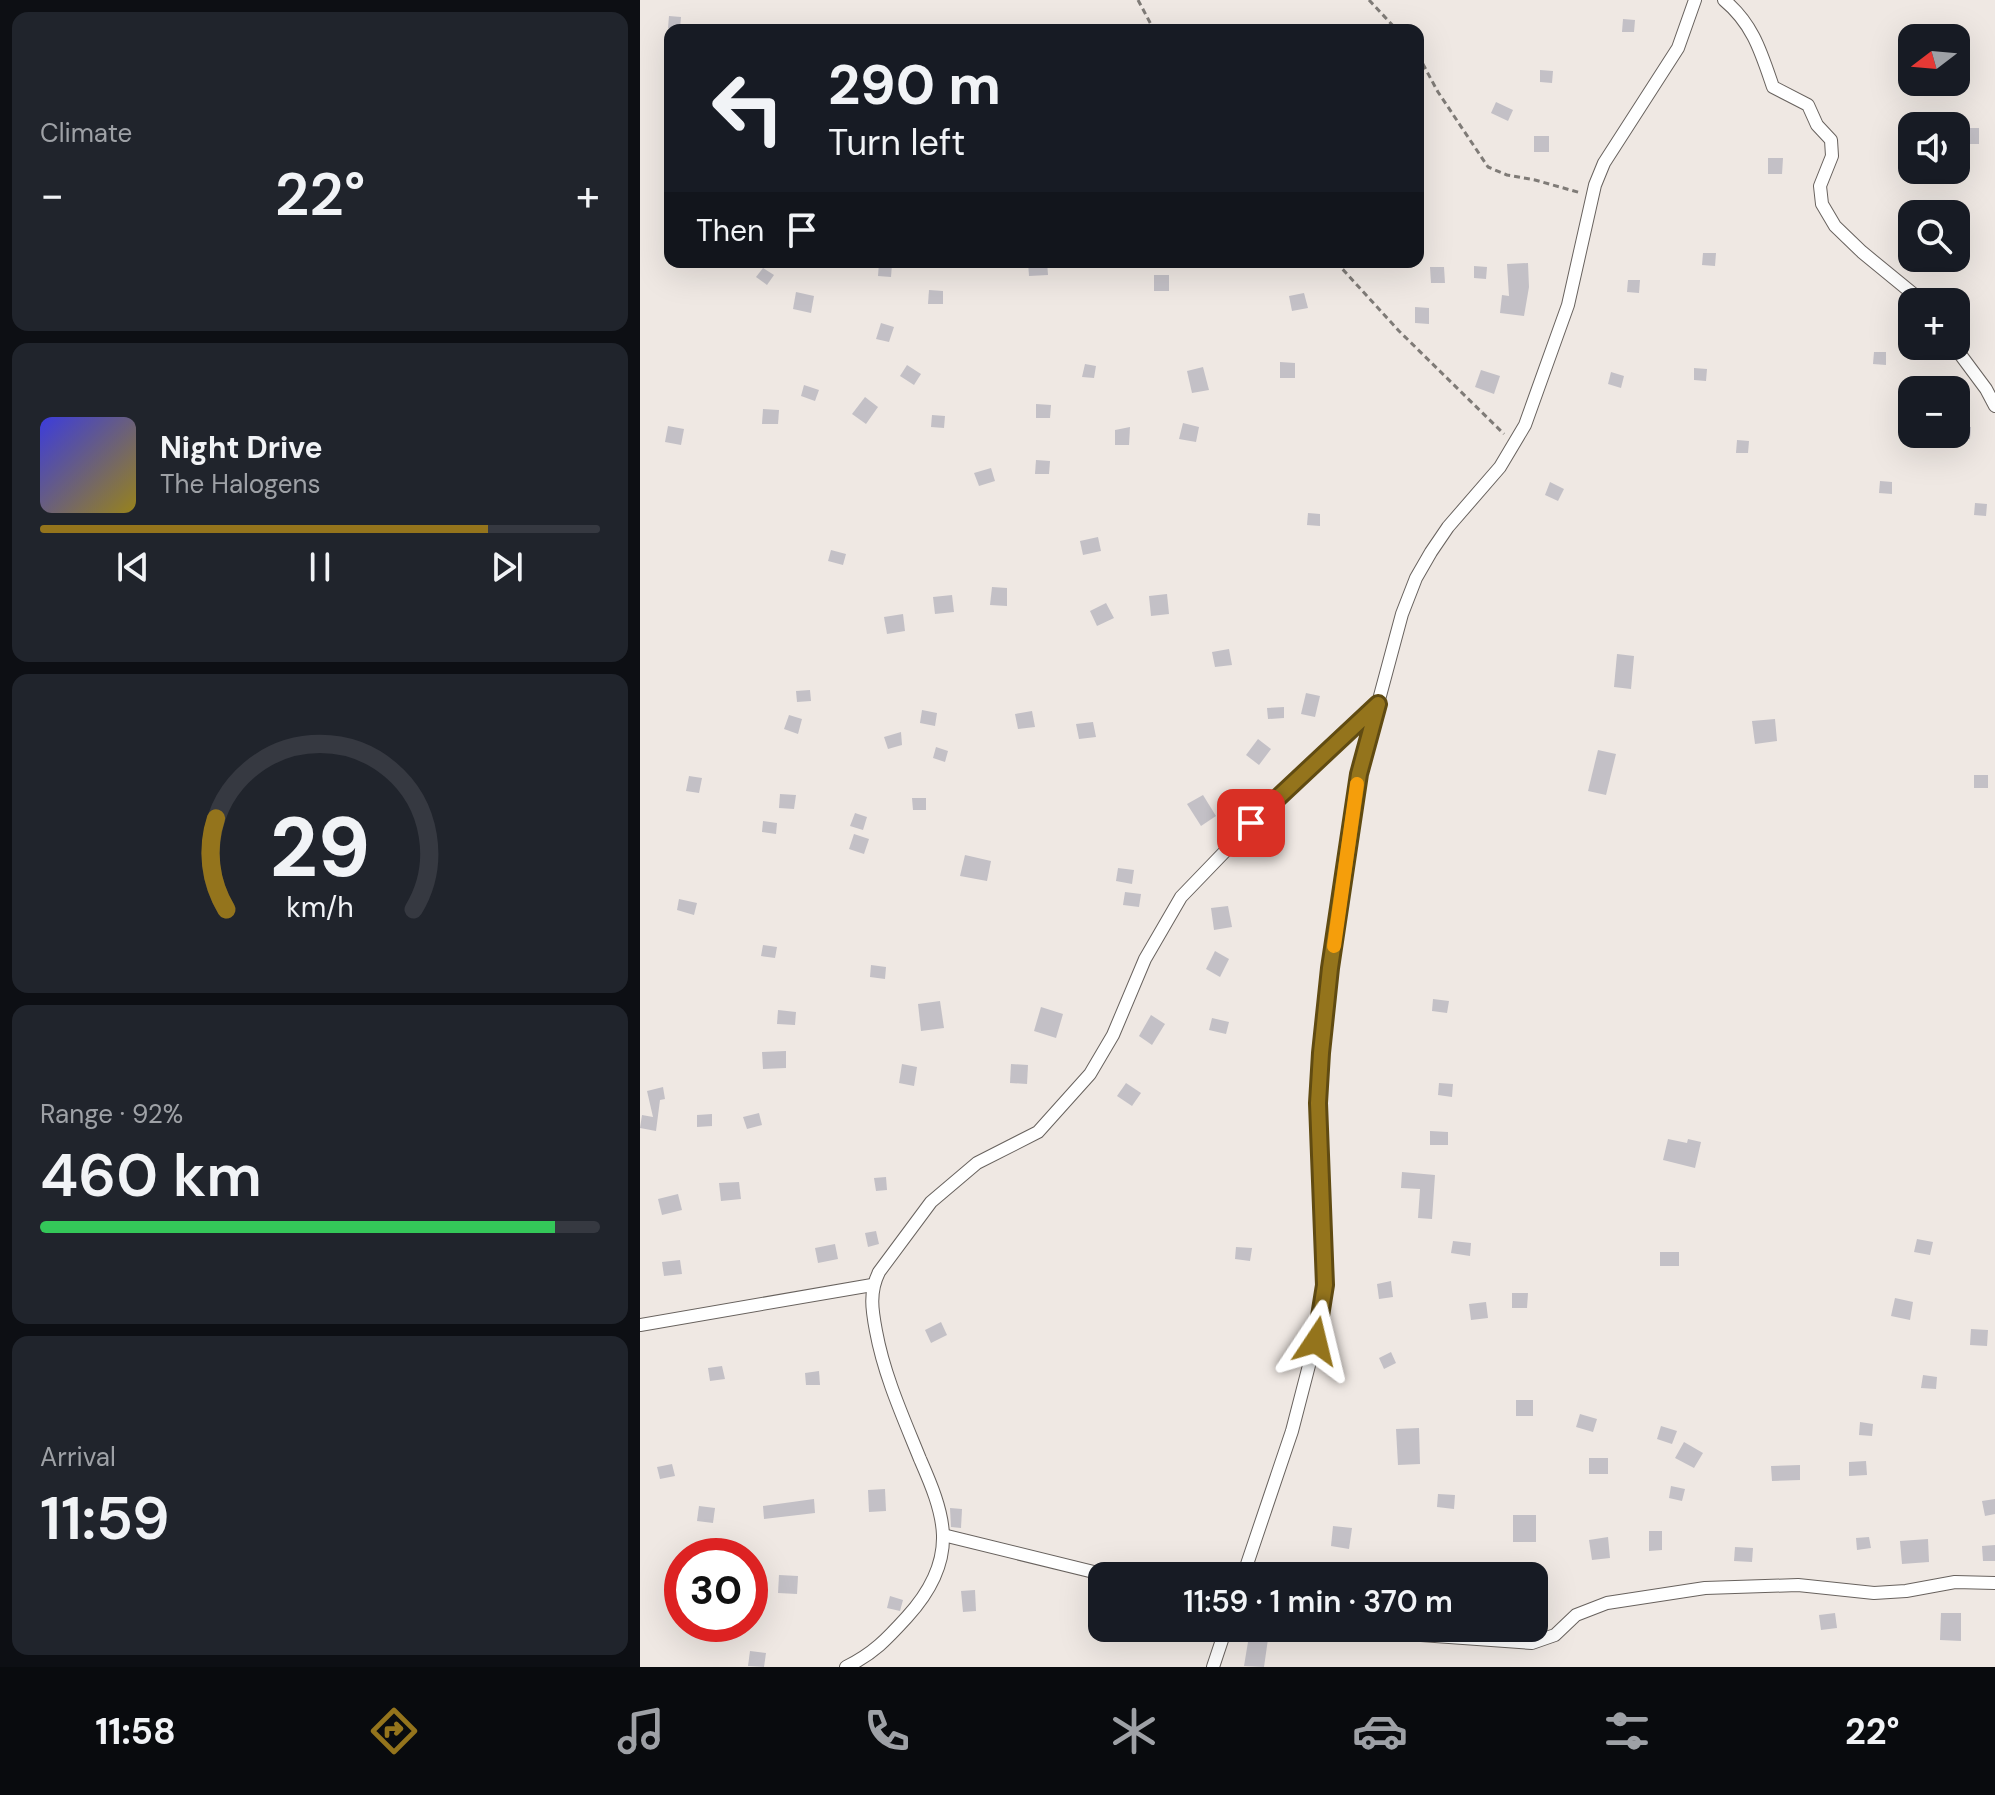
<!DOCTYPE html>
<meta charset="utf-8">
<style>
:root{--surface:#171b24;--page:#20242c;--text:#f1f3f6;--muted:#9ea1a6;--line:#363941;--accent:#94741c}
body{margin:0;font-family:"DM Sans",sans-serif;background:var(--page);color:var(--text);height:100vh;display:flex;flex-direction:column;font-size:30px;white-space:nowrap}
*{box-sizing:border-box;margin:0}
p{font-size:26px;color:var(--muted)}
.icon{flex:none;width:44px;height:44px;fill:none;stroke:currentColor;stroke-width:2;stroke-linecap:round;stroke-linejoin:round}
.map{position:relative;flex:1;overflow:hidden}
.side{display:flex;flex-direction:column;gap:12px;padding:12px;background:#0d0f14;width:640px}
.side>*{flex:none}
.banner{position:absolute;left:24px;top:24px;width:760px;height:244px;border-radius:16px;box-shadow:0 8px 32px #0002;background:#171b24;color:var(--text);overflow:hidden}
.needle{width:52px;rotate:254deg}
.tools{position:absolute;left:1258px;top:24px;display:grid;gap:16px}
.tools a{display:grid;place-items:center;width:72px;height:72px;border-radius:16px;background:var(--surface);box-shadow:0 8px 32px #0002;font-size:40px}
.speed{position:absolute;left:24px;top:1538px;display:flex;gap:16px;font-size:40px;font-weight:700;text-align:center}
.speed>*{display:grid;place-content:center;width:104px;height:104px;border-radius:50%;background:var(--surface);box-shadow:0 8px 32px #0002;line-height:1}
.speed .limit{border:12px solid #d22;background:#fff;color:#111}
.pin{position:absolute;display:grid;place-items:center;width:68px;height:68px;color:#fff;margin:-34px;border-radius:16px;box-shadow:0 4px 12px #0006}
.me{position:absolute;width:88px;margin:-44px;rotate:10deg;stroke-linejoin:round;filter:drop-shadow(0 0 6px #0008)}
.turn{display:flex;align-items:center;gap:28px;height:168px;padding:0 32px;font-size:36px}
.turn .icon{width:104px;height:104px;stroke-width:2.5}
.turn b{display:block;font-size:56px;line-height:68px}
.then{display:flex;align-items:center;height:76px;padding:0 32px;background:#0003;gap:16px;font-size:30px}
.big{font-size:60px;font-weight:600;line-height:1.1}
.side .card{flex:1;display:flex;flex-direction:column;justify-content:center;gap:12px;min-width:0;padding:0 28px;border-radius:16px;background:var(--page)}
.side .dial{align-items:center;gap:0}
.dial svg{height:208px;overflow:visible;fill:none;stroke:var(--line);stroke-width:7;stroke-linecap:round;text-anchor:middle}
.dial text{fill:var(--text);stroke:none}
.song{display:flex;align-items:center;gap:24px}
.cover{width:96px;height:96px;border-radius:12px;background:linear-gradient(135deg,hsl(240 70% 55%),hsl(50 70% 35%))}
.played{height:8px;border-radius:4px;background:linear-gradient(90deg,var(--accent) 80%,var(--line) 80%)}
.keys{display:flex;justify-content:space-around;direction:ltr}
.heat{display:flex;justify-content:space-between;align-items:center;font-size:44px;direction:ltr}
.charge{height:12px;border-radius:6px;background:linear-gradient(90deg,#34c759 92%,var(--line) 0)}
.trip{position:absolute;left:448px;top:1562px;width:460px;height:80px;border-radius:16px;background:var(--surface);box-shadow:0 8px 32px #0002;font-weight:600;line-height:80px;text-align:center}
.menu{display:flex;height:128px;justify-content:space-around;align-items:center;background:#090b0e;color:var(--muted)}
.menu .icon{width:56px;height:56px}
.menu .on{color:var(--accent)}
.menu b{font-size:36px;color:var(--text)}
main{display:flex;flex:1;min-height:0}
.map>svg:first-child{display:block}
</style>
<main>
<section class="side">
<div class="card"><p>Climate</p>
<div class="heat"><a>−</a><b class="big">22°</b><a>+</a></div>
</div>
<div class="card">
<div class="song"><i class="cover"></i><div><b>Night Drive</b><p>The Halogens</p></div></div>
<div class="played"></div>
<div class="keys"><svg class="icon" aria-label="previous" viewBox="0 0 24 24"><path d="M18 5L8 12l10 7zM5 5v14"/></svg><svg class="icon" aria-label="pause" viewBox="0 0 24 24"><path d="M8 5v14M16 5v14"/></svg><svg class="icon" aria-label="next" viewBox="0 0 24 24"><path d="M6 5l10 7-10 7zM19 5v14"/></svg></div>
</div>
<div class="card dial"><svg viewBox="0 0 100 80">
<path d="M14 69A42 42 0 1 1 86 69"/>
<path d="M14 69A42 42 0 0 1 10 34" stroke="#94741c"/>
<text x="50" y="56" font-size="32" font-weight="700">29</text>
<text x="50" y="72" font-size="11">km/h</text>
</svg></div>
<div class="card"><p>Range · 92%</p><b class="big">460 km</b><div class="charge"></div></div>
<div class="card"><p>Arrival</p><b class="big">11:59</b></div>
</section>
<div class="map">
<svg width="1355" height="1667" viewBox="0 0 1355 1667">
<rect width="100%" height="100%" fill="#efe8e3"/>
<g fill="#c3c0c6">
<path d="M29,16l12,1 -1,12 -12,-1z"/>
<path d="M983,19l12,1 -1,12h-12z"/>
<path d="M900,70l13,1 -1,12 -12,-1z"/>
<path d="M856,102l17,8 -5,11 -17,-8z"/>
<rect x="1325" y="128" width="14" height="16"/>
<rect x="894" y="136" width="15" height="16"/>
<path d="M1128,158h15l-1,16h-14z"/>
<path d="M1284,200l18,4 -3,10h-19z"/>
<path d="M1063,253h13l-1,13 -13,-1z"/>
<path d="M388,262h19l1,13 -19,1z"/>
<path d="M239,263l13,1 -1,13 -13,-1z"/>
<path d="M888,263l1,24 -5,29 -24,-3 2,-18 7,1 -2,-32z"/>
<path d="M834,266l13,1 -1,12 -12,-1z"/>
<path d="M790,267h14l1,16h-14z"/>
<path d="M123,268l11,7 -7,10 -11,-8z"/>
<rect x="514" y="275" width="15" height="16"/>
<path d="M988,280h12l-1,13 -12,-1z"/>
<path d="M289,290l14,1v13h-15z"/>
<path d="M156,292l18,4 -3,17 -18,-4z"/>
<path d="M664,293l4,15 -16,3 -3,-15z"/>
<path d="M775,307l14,1v16l-14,-1z"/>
<path d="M241,323l13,4 -5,15 -13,-3z"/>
<path d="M1234,352h12v13l-13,-1z"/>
<path d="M640,362l15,1v15h-15z"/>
<path d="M445,364l11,2 -2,12 -12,-1z"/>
<path d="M267,365l14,9 -7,11 -14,-9z"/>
<path d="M563,367l6,23 -17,3 -5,-22z"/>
<path d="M1054,368l13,1 -1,12 -12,-1z"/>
<path d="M841,370l19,6 -6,18 -19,-7z"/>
<path d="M971,372l13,4 -3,12 -13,-4z"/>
<path d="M164,385l15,5 -4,11 -14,-5z"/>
<path d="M225,397l13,10 -12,17 -14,-10z"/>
<path d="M396,404l15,1 -1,13h-14z"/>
<path d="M123,409l16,1 -1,14h-16z"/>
<path d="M292,415l13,1 -1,12 -13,-1z"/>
<path d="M543,423l16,4 -3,15 -17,-3z"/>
<path d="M28,426l16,3 -3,16 -16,-3z"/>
<path d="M1318,426l13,1 -1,12 -13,-1z"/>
<path d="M490,427l-1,18h-14v-15z"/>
<path d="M1097,440l12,1 -1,12h-12z"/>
<path d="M396,460l14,1 -1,13h-14z"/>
<path d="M351,468l4,13 -16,5 -5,-13z"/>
<path d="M1240,481l12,1v12l-13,-1z"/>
<path d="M910,482l14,7 -6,12 -13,-6z"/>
<path d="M1335,503l12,1 -1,12 -12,-1z"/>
<path d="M668,513l12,1v12l-13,-1z"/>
<path d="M458,537l3,14 -18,4 -3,-14z"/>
<path d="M191,550l15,4 -3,11 -15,-4z"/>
<path d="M352,587l15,1v18l-17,-1z"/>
<path d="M527,594l2,20 -18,2 -2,-20z"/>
<path d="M312,595l2,17 -19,2 -2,-17z"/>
<path d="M466,603l8,15 -17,8 -7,-15z"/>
<path d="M263,614l2,17 -18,3 -3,-17z"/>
<path d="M589,649l3,16 -17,2 -3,-15z"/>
<path d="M977,654l17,2 -3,33 -17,-2z"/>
<path d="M170,690l1,11 -14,1 -1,-11z"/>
<path d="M666,693l14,3 -5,21 -14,-3z"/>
<path d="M644,707v11l-16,1 -1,-11z"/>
<path d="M282,710l15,3 -2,13 -15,-3z"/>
<path d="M392,711l3,16 -17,2 -3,-15z"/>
<path d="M149,715l13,4 -4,15 -14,-5z"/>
<path d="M1135,719l2,22 -22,3 -3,-23z"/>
<path d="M453,722l3,15 -17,2 -3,-15z"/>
<path d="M261,732l1,13 -14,4 -4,-12z"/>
<path d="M618,739l13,10 -12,16 -13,-10z"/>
<path d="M296,747l12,4 -3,11 -12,-4z"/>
<path d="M958,750l18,4 -10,41 -18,-4z"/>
<rect x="1334" y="775" width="14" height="13"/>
<path d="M49,776l13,2 -3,15 -13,-2z"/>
<path d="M140,794l16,1 -2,14 -15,-1z"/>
<path d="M563,795l13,21 -15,10 -14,-22z"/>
<path d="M272,798h14v12h-13z"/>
<path d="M215,813l12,4 -4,13 -13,-4z"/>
<path d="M123,821l14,2 -1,11 -14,-2z"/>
<path d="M214,834l15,5 -5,15 -15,-5z"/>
<path d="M325,855l26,6 -4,20 -27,-5z"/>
<path d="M478,868l16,2 -2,14 -16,-3z"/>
<path d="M485,892l16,2 -2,13 -16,-2z"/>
<path d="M39,899l18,4 -3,12 -17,-5z"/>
<path d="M588,906l4,21 -18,3 -3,-22z"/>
<path d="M123,945l14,2 -2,11 -14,-2z"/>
<path d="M575,951l14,8 -9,18 -14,-8z"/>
<path d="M231,965l15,2 -1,12 -15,-2z"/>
<path d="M793,999l16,2 -2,12 -15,-2z"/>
<path d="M300,1001l4,27 -23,3 -3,-27z"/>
<path d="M401,1007l22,7 -7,24 -22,-7z"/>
<path d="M138,1010l18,2 -1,13 -18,-1z"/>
<path d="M511,1015l14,9 -13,21 -13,-9z"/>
<path d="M572,1018l17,4 -3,12 -17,-4z"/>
<path d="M146,1051v17l-23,1 -1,-17z"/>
<path d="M262,1064l15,3 -3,19 -15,-3z"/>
<path d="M371,1064l17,1 -1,19 -17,-1z"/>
<path d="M486,1083l15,10 -9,13 -15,-10z"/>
<path d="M799,1083l14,1 -1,13 -14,-2z"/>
<path d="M23,1087l2,12 -5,1 -4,31 -16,-3 2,-13 11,2 -6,-26z"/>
<path d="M119,1113l3,12 -15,4 -4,-12z"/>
<path d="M72,1114v12l-15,1v-12z"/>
<path d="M790,1131l18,1v13h-18z"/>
<path d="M1028,1139l19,4 1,-4 13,3 -6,26 -32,-8z"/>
<path d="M762,1172l33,3 -3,44 -14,-1 2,-29 -19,-1z"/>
<path d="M246,1177l1,13 -11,1 -2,-13z"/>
<path d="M99,1182l2,17 -20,2 -2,-18z"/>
<path d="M38,1194l4,16 -20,5 -4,-16z"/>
<path d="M236,1231l3,13 -11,3 -3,-14z"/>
<path d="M1277,1239l16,3 -3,13 -16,-3z"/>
<path d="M813,1241l18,2 -1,13 -19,-3z"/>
<path d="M195,1244l3,15 -20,4 -3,-15z"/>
<path d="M596,1247l16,1 -2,13 -15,-2z"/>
<rect x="1020" y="1252" width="19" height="14"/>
<path d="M40,1260l2,14 -18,2 -2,-14z"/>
<path d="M751,1281l2,16 -14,2 -2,-15z"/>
<path d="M872,1293h16l-1,15h-15z"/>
<path d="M1255,1298l18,4 -3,18 -19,-4z"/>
<path d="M846,1302l2,16 -17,2 -2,-16z"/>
<path d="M301,1322l6,13 -16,8 -6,-13z"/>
<path d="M1331,1329l17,1 -1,16 -17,-1z"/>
<path d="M751,1352l5,11 -12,6 -5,-11z"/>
<path d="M82,1366l3,13 -15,2 -2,-13z"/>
<path d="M179,1371l1,14h-14l-1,-12z"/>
<path d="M1283,1375l14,2 -1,12 -15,-1z"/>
<rect x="876" y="1400" width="17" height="16"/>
<path d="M940,1414l17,5 -4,13 -17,-5z"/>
<path d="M1220,1422l13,2 -1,12 -13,-1z"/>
<path d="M1021,1426l16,5 -5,13 -15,-5z"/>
<path d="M779,1428l1,36 -22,1 -2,-36z"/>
<path d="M1044,1442l19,11 -9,15 -19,-10z"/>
<rect x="949" y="1458" width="19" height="16"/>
<path d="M1226,1461l1,14 -18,1v-14z"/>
<path d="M32,1464l3,12 -15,3 -3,-12z"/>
<path d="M1160,1465v15l-28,1 -1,-15z"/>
<path d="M1031,1486l14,3 -3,12 -13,-3z"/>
<path d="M245,1489l1,22 -17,1 -1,-22z"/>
<path d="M798,1494l17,1 -1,14 -17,-2z"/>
<path d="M174,1499l1,14 -51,6 -1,-13z"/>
<path d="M1355,1499v15l-10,2 -3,-15z"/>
<path d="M59,1506l16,2 -2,15 -16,-2z"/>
<path d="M310,1508l12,1 -1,19 -10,-1z"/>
<rect x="873" y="1515" width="23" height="27"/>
<path d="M693,1526l19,2 -3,21 -18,-3z"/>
<path d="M1009,1531h13v19l-13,1z"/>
<path d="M968,1537l2,21 -18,2 -3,-20z"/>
<path d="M1229,1537l2,11 -14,2 -1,-12z"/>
<path d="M1288,1539l1,23 -27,2 -2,-23z"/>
<path d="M1355,1545v16h-12l-1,-15z"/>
<path d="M1095,1547l18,1 -1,14 -18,-1z"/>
<path d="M139,1575l19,1 -1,18 -19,-1z"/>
<path d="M335,1590l1,21 -13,1 -2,-21z"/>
<path d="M250,1596l13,4 -3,11 -13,-3z"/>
<path d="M1195,1613l2,15 -16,2 -2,-15z"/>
<path d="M1301,1613h20v28l-21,-1z"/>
<path d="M609,1636l19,3 -4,28 -20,-1z"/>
<path d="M110,1651l16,2 -2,14 -16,-1z"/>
</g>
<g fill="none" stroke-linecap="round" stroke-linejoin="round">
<defs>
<g id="minor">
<path d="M1084,0c29,24 37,52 49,87l35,18 9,20 14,15 1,16 -12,30 2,18 13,22 27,26 61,50"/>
<path d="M1314,346l32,43 9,17"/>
<path d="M0,1325l232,-40"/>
<path d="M303,1535l167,41"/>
<path d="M603,1576l49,-145 29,-112 4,-34 -7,-182 12,-135 29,-194 43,-160 14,-36 15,-26 17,-25 52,-60 25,-42 43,-120 27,-120 9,-22 74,-115 17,-48"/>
<path d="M727,1628l54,7 111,8 23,-8 21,-20 31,-12 98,-15 93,-3 76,8 32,-2 49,-9 40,1"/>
<path d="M206,1667c27,-13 41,-28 61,-50 21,-23 37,-50 36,-82 -1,-26 -13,-53 -23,-76 -17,-42 -36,-84 -44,-128 -4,-21 -7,-39 3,-59l52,-70 46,-39 61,-31 52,-58 23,-39 32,-76 36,-62 106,-110 90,-83"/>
<path d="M573,1667l13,-39"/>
</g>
</defs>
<use href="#minor" stroke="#68625e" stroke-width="14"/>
<g stroke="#7f7b77" stroke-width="3" stroke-dasharray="6 4" stroke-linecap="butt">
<path d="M498,0l16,30"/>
<path d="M729,0l28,30"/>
<path d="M778,55l20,37 50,75 19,8 28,5 46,13"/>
<path d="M696,262l63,69 105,103"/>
</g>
<use href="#minor" stroke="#fff" stroke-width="12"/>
</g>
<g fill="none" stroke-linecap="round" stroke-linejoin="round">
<defs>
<path id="route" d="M611,823l127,-119 -19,70 -29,194 -9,85 -3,50 7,182 -9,56"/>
</defs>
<use href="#route" stroke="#604b12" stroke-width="20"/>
<use href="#route" stroke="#94741c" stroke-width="14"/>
<path stroke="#f59e0b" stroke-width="14" d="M694,946l23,-162"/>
</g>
</svg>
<div class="tools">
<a><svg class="needle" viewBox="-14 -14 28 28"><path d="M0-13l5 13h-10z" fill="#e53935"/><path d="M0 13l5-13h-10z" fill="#9ea1a6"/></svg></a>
<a><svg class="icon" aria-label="sound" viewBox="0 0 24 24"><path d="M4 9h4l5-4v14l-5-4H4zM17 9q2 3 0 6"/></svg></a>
<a><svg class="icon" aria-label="search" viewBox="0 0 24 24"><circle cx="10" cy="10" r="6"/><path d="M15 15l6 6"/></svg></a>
<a>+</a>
<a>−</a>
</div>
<div class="speed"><div class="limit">30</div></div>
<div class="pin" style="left:611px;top:823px;background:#d93025"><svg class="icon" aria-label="arrive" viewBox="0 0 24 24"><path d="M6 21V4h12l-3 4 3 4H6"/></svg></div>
<svg class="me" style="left:676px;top:1341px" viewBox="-20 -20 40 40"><path d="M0-17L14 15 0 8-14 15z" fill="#94741c" stroke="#fff" stroke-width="4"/></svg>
<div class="trip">11:59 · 1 min · 370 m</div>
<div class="banner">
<div class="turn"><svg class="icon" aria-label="left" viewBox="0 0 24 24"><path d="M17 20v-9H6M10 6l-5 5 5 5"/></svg><div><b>290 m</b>Turn left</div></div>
<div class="then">Then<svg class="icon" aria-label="arrive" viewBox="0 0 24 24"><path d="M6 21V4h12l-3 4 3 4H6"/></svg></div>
</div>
</div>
</main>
<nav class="menu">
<b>11:58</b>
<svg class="icon on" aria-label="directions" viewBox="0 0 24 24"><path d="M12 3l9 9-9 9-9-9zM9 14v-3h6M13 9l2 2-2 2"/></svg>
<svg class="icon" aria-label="music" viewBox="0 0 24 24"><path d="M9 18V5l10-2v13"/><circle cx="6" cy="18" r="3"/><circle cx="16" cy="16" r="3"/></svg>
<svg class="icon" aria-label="phone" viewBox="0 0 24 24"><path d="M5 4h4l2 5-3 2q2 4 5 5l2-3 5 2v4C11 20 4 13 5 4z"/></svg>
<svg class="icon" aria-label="climate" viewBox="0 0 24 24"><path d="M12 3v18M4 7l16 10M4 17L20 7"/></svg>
<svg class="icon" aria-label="car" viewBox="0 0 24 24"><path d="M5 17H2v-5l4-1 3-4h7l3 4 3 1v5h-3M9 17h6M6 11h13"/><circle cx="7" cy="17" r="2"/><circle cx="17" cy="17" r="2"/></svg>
<svg class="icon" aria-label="filters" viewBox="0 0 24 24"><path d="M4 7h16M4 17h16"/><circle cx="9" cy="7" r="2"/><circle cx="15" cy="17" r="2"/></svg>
<b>22°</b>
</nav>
